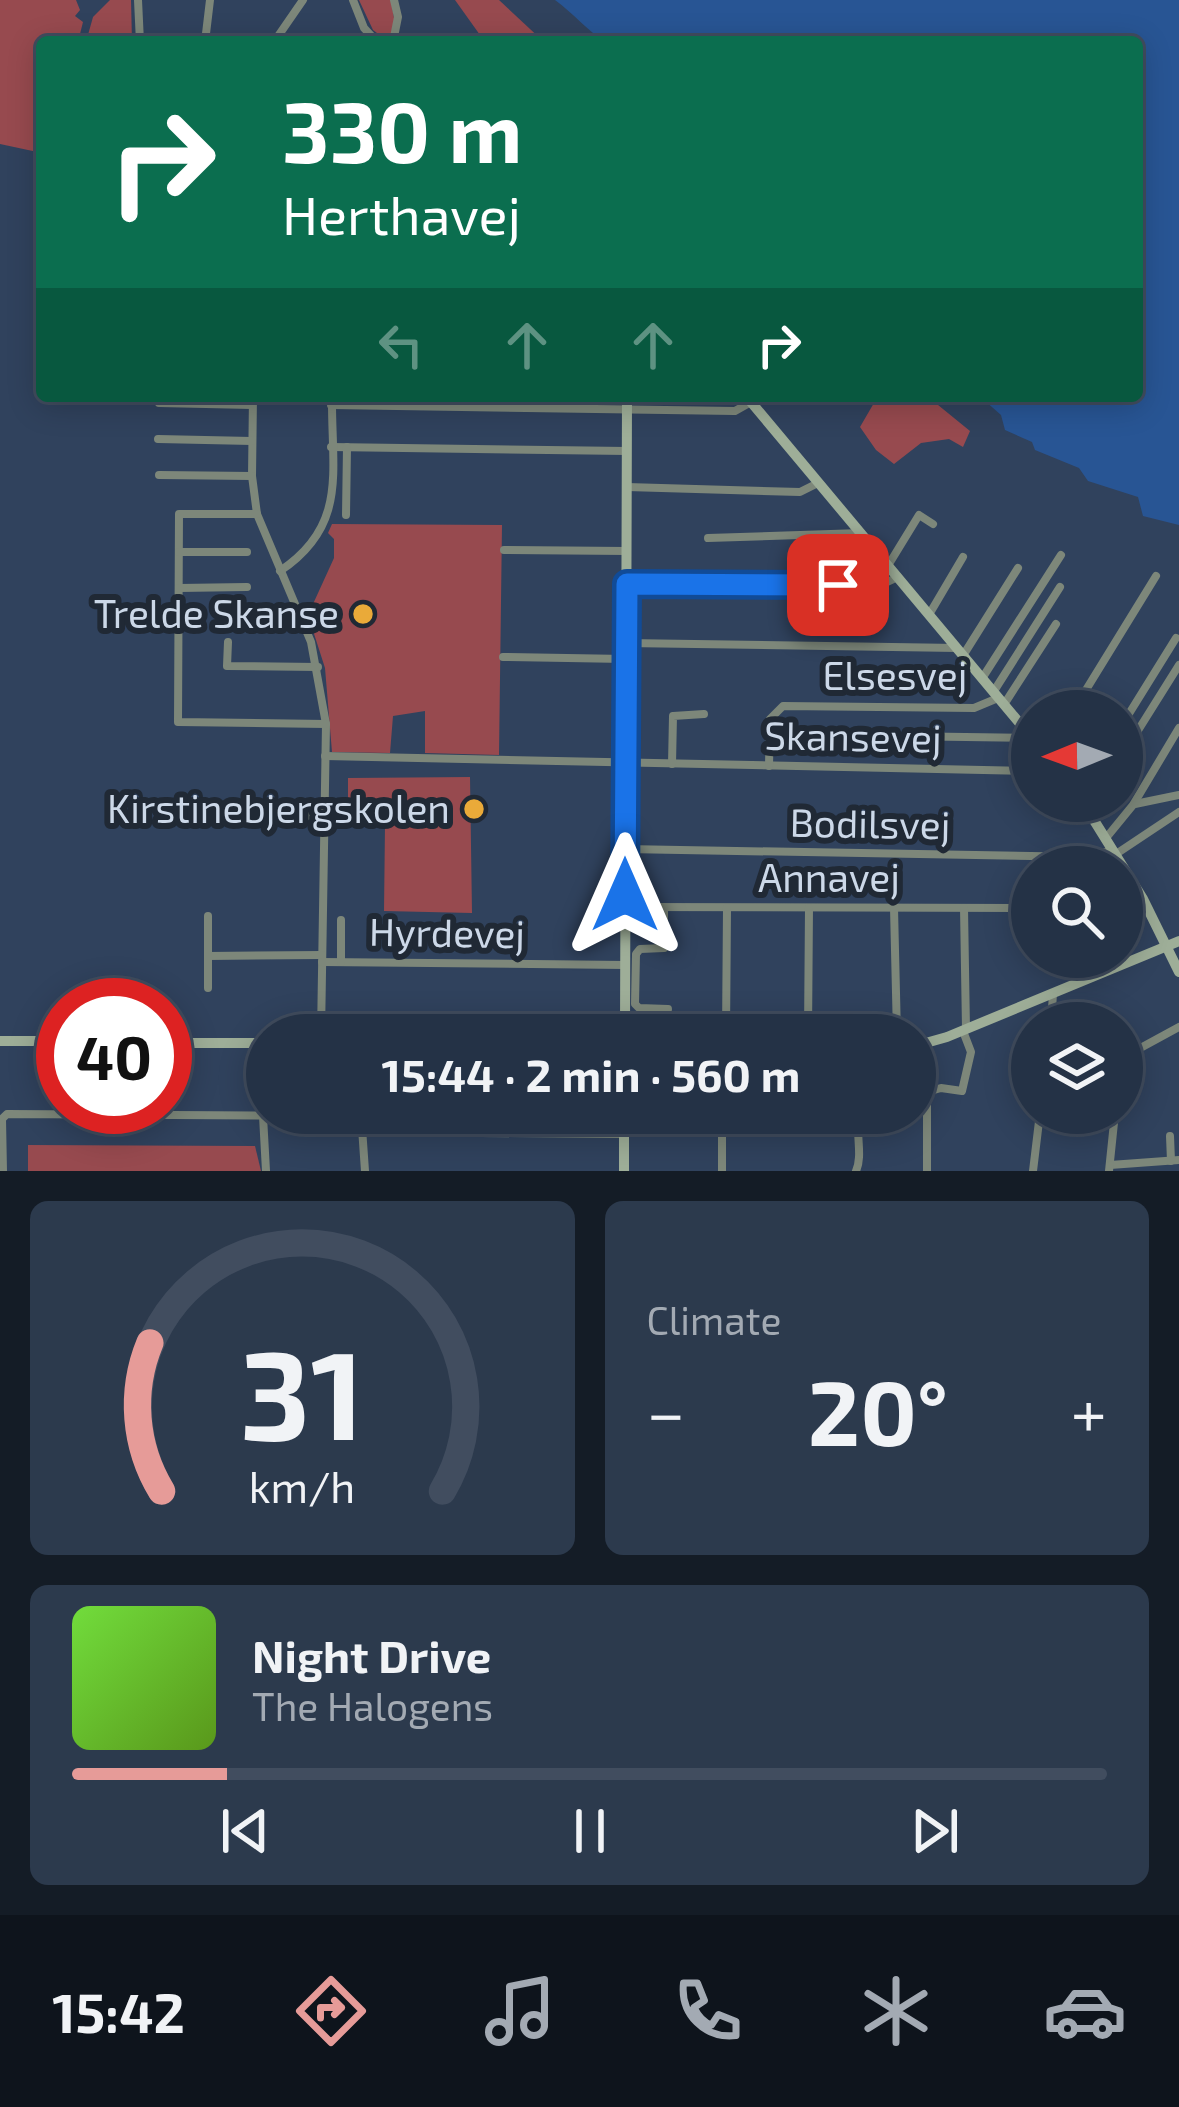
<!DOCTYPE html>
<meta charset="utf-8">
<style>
:root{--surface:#243246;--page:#2c3a4d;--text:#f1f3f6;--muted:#a3aab3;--line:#414d5f;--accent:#e69b98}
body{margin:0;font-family:"Exo 2",sans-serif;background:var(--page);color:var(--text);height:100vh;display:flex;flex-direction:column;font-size:45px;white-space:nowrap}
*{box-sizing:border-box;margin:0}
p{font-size:39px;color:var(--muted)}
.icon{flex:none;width:66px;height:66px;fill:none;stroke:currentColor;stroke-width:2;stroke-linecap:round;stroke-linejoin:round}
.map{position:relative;height:1171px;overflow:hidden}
.drawer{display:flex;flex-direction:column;gap:30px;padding:30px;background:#141c26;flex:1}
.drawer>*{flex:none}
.hud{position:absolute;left:36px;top:36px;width:1107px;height:366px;border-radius:12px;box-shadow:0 6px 30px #0003,0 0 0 3px var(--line);background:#0b6e4f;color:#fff;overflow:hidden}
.needle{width:78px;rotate:269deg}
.fabs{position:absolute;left:1011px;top:690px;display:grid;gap:24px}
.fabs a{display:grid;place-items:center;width:132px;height:132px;border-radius:50%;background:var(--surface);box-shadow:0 6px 30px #0003,0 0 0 3px var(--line);font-size:60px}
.speed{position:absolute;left:36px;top:978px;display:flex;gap:24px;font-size:60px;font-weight:700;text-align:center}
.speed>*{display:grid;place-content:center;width:156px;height:156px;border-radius:50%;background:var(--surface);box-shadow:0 6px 30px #0003,0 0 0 3px var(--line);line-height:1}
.speed .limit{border:18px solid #d22;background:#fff;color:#111}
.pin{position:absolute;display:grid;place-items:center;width:102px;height:102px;color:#fff;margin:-51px;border-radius:24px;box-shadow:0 6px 18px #0006}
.me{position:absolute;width:132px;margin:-66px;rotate:0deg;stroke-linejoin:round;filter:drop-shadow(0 0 9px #0008)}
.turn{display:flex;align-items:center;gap:42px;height:252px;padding:0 48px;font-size:54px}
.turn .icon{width:156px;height:156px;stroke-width:2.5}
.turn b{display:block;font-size:84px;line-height:102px}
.lanes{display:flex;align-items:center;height:114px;padding:0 48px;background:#0003;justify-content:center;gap:60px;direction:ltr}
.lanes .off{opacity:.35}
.big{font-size:90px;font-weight:700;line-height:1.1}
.drawer .widget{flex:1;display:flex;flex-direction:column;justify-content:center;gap:18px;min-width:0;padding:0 42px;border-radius:18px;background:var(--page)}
.drawer .dial{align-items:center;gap:0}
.dial svg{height:312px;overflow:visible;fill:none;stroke:var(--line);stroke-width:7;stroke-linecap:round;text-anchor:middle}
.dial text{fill:var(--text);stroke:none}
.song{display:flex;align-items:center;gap:36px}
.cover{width:144px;height:144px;border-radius:18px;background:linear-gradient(135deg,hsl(100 70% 55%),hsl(90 70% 35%))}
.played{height:12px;border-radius:6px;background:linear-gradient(90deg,var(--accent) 15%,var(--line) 15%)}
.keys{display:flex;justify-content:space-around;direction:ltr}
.heat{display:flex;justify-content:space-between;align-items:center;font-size:66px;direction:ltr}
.drawer .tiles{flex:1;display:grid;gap:30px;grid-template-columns:1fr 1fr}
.widget:last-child{grid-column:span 2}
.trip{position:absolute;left:246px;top:1014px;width:690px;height:120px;border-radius:60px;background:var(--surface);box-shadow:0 6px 30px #0003,0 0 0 3px var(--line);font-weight:700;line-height:120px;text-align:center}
.menu{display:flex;height:192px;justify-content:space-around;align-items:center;background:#0e141c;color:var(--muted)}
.menu .icon{width:84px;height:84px}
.menu .current{color:var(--accent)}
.menu b{font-size:54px;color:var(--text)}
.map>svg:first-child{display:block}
</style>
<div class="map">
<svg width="1179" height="1171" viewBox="0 0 1179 1171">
<rect width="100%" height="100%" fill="#30425d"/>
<g fill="#974a4f">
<path d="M0,0h76l4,10 -5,6 8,6 -5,20h-36v111l-42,-9z"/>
<path d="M110,0h21l1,42h-46l7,-25z"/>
<path d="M359,0h32l4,24 -6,18 -16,-12z"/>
<path d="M455,0h44l45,42h-59z"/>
<path d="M878,396h49l43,35 -7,16 -14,-8 -28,4 -27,21 -18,-14 -16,-23z"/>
<path d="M332,524l170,1 -3,230 -74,-2v-42l-32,5 -3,37 -58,-1 -7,-84 -17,-53 26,-57v-19l-6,-6z"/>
<path d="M470,777l2,136 -88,-2 1,-86 -37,-3v-44z"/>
<path d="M28,1145l227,1 6,25h-233z"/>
</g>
<path fill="#285594" d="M555,0h624v525l-36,-9 -5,-19 -50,-16 -9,-13 -44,-18 -3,-8 -27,-12 -4,-15 -17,-15 1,-4h152v-354h-532c-19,-13 -31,-28 -50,-42z"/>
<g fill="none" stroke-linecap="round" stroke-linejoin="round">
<g stroke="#7d877a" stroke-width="8">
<path d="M138,0l2,42"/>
<path d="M353,0l11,28 13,14"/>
<path d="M205,42l5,-42"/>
<path d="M274,42l29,-42"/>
<path d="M393,42l5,-25 -4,-17"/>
<path d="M253,396l-1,80 5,38 54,128 15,82 -5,311"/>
<path d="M159,403l93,2"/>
<path d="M331,405l404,6 16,-9"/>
<path d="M158,439l94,2"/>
<path d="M331,447l296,4"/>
<path d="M159,475l93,1"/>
<path d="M627,487l173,5 18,-9"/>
<path d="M257,514h-78l-1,208 148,2"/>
<path d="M346,515l1,-68"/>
<path d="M708,538l153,-5"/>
<path d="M504,550l123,1"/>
<path d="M179,552h68"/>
<path d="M889,564l30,-49 14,9"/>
<path d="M280,571c69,-46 51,-101 52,-175"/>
<path d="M627,584l254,1 17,-8"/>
<path d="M179,588l68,-1"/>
<path d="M930,613l33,-56"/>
<path d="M228,642l-1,24 91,1"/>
<path d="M626,643l331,5"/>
<path d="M964,654l54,-86"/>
<path d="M503,657l123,2"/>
<path d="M983,677l78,-122"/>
<path d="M994,691l66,-104"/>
<path d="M1005,703l51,-79"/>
<path d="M1073,711l83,-135"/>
<path d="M1122,725l54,-87"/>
<path d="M895,736l136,2"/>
<path d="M325,756l707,15"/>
<path d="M1122,756l57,-91"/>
<path d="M672,764l1,-48 31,-2"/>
<path d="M769,766l1,-47 13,-13 191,2 24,-10"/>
<path d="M1135,804l44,-9"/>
<path d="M179,815l146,1"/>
<path d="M1106,838l27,-33 46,-77"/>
<path d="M625,849l464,8 23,-7"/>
<path d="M1116,854l63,-42"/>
<path d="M626,907l406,1"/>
<path d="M664,907v41l-24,1 -4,5 -1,50 4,4 29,1"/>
<path d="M894,908l3,127"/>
<path d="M964,908l2,121"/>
<path d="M208,956l114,-1"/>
<path d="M322,962l303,3"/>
<path d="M341,962v-42"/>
<path d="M208,988v-72"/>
<path d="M1051,1023l2,-29"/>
<path d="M726,1035l1,-127"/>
<path d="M808,1035l1,-127"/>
<path d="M1122,1058l57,-31"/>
<path d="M361,1113l4,58"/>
<path d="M804,1113v6"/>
<path d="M263,1116l3,55"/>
<path d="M362,1132l262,2"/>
<path d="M1170,1136l1,25"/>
<path d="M1110,1165l69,-5"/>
<path d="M3,1171l-1,-52 5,-5 355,2"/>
<path d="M722,1171v-58"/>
<path d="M856,1171c8,-19 -3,-39 6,-58"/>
<path d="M927,1171v-79l14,-4 21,3 9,-39 -8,-21"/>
<path d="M1033,1171l7,-58"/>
<path d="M1109,1171l6,-58"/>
</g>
<g stroke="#9eae98" stroke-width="10">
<path d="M746,396l286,342"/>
<path d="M1082,801l61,98 36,73"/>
<path d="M625,1035l2,-639"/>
<path d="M0,1041h63"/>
<path d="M165,1043h102"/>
<path d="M915,1046l32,-9 232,-96"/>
<path d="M624,1171v-58"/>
</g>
</g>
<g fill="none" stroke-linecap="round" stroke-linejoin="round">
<defs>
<path id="route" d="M625,895l2,-311 211,1"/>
</defs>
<use href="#route" stroke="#114b97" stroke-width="30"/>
<use href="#route" stroke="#1a73e8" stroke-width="21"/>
</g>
<g fill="#eaaa39" stroke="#202935" stroke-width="4.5">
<circle cx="363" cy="614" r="12"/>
<circle cx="474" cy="809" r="12"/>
</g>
<g text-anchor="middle" stroke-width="12" stroke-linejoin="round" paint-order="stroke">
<g font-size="39" fill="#ccd8e8" stroke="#202935" text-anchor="end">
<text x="339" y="628">Trelde Skanse</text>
<text x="450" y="823">Kirstinebjergskolen</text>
</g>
<g font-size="39" fill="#ccd8e8" stroke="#202935">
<text x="895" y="690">Elsesvej</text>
<text transform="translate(853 737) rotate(1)" y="14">Skansevej</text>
<text transform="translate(870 824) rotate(1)" y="14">Bodilsvej</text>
<text x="829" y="892">Annavej</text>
<text transform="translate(447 933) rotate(1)" y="14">Hyrdevej</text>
</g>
</g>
</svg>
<div class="fabs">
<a><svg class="needle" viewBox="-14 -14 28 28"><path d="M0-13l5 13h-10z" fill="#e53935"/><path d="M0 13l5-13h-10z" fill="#a3aab3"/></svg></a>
<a><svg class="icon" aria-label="search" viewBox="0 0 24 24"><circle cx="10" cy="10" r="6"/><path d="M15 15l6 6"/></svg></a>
<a><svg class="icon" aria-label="layers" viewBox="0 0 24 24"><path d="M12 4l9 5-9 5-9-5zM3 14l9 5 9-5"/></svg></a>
</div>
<div class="speed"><div class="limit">40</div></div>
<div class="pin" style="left:838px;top:585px;background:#d93025"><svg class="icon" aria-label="arrive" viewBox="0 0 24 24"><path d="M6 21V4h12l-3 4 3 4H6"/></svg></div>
<svg class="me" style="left:625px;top:895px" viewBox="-20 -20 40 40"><path d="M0-17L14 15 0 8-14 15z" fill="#1a73e8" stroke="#fff" stroke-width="4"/></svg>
<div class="trip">15:44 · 2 min · 560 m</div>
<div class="hud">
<div class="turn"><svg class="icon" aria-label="right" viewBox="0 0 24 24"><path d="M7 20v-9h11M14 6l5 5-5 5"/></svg><div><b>330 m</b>Herthavej</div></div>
<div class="lanes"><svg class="icon off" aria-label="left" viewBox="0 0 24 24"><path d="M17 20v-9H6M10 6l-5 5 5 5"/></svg><svg class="icon off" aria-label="ahead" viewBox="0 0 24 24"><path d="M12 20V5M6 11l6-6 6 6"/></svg><svg class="icon off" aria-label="ahead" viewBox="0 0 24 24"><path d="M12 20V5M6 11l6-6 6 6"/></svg><svg class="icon" aria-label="right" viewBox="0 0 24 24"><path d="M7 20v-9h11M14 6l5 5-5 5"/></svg></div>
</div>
</div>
<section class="drawer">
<div class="tiles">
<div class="widget dial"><svg viewBox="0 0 100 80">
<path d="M14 69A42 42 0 1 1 86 69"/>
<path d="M14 69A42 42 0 0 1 11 31" stroke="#e69b98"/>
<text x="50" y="56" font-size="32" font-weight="700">31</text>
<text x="50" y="72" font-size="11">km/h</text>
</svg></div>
<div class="widget"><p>Climate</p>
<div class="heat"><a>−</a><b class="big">20°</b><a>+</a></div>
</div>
<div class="widget">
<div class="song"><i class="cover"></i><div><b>Night Drive</b><p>The Halogens</p></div></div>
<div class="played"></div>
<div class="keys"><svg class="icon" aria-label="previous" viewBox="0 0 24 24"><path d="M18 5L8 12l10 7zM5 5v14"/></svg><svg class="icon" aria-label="pause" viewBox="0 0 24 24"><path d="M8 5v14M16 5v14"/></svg><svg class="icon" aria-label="next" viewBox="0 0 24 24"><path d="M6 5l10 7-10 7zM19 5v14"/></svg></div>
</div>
</div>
</section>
<nav class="menu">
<b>15:42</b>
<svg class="icon current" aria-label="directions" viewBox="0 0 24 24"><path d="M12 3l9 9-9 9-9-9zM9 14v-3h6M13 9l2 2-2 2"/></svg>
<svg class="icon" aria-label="music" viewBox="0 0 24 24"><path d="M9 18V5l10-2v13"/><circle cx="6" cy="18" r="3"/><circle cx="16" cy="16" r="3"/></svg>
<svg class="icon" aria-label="phone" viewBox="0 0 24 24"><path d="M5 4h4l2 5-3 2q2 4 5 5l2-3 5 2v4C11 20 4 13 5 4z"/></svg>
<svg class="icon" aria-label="climate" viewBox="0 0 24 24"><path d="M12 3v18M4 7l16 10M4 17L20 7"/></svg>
<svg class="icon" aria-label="car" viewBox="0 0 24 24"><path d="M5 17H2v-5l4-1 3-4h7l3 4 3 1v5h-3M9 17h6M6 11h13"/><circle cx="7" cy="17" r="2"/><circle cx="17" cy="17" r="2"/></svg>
</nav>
